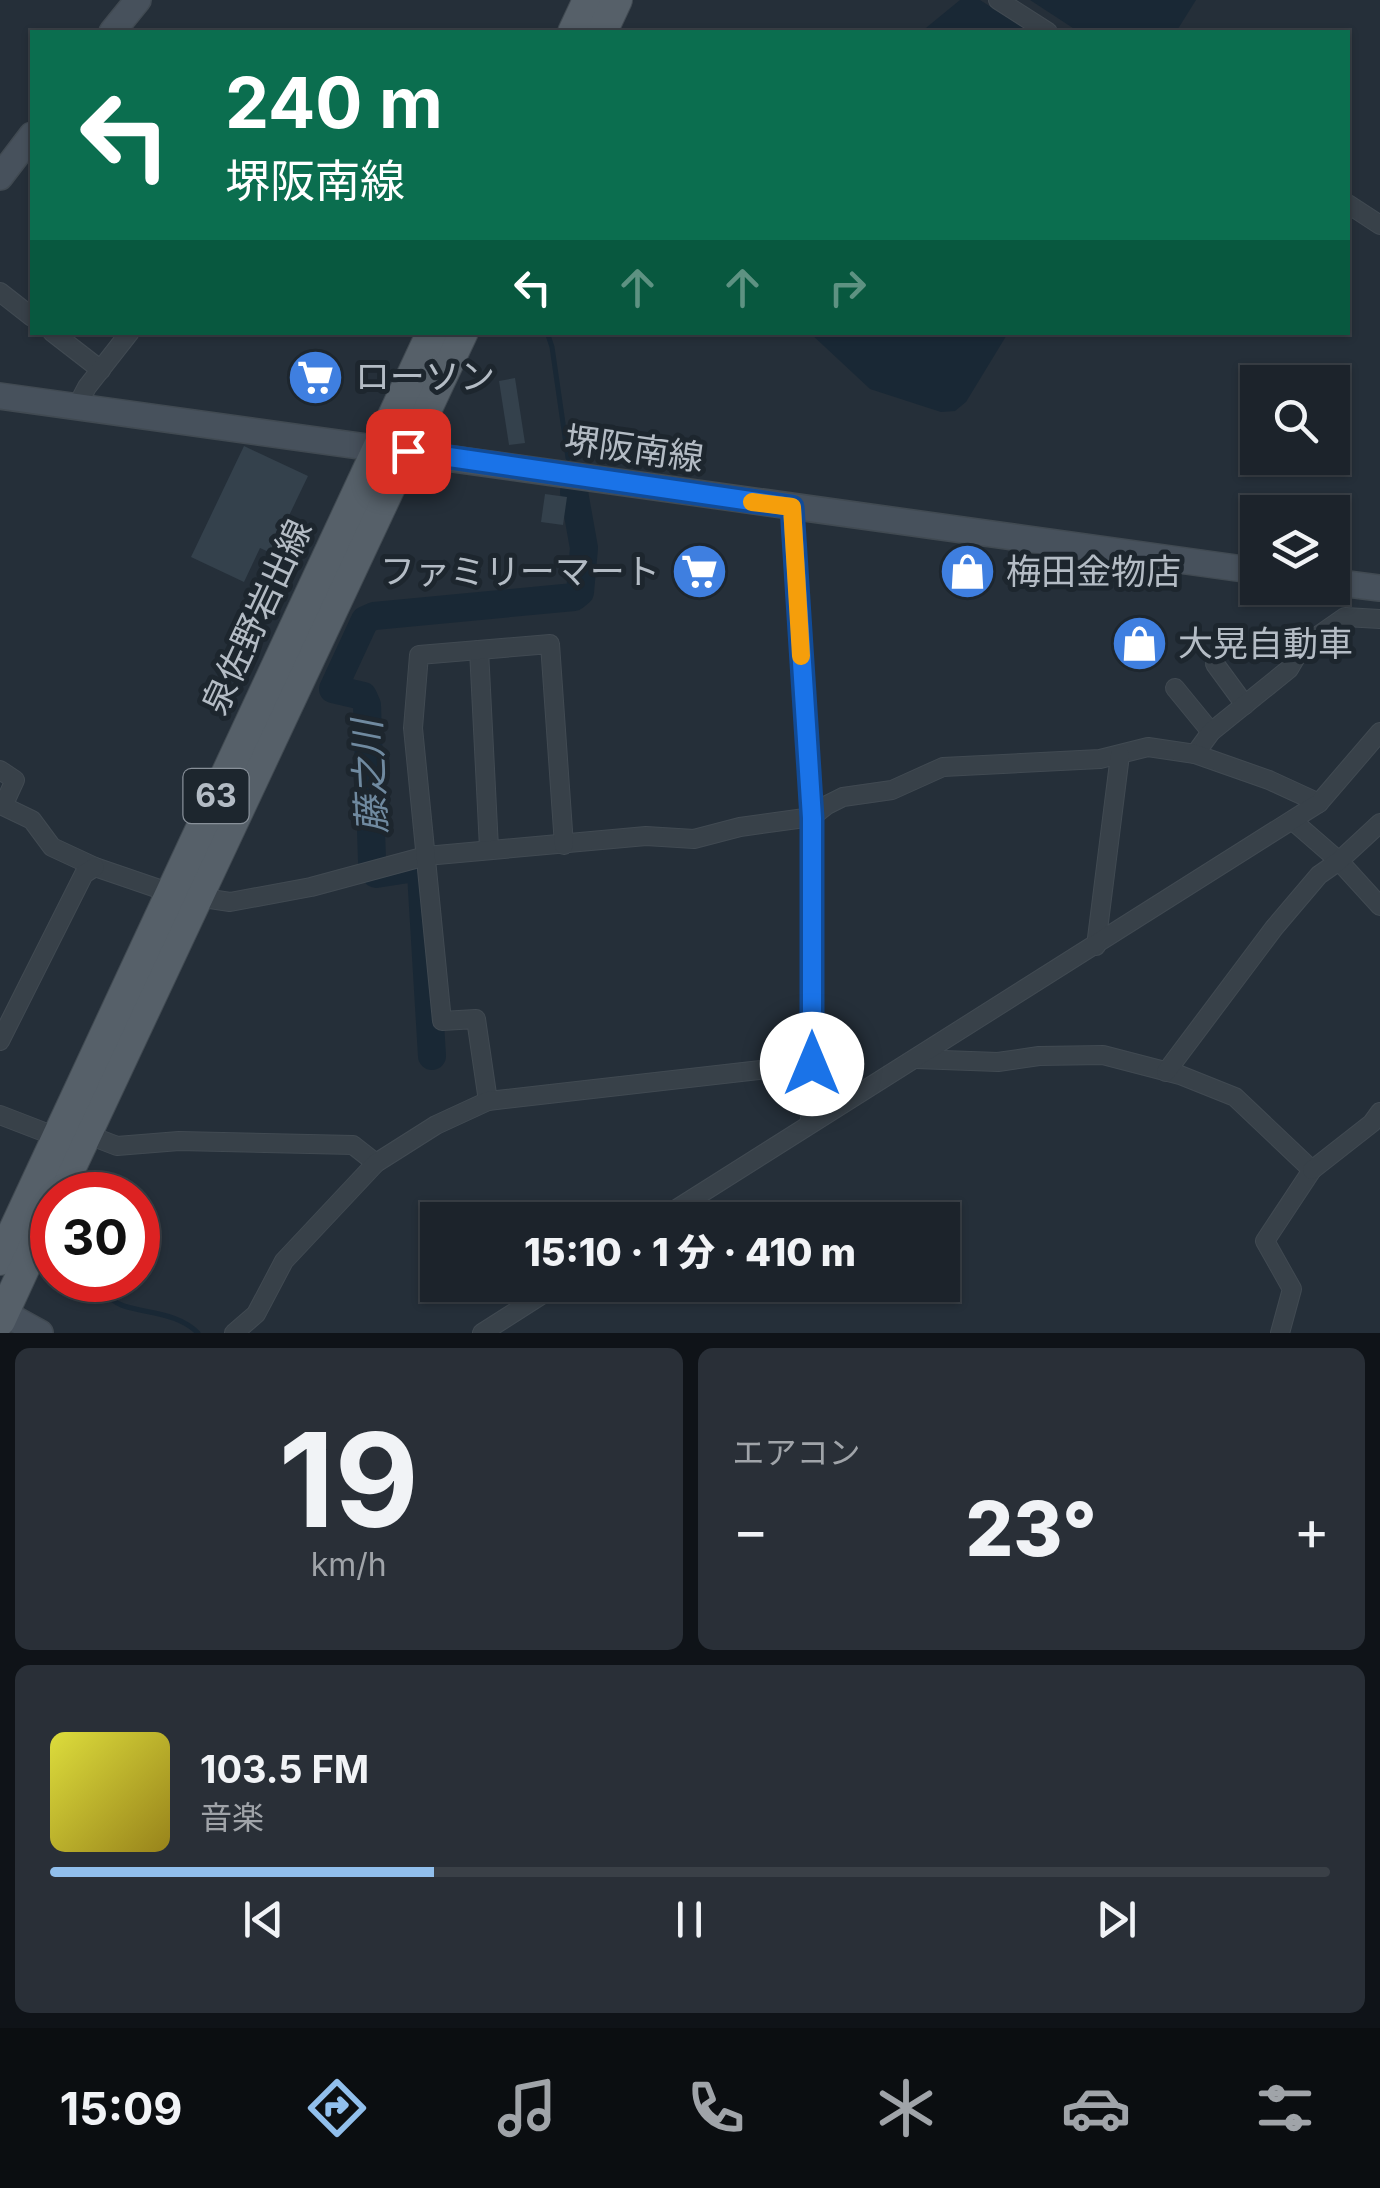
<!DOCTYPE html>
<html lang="ja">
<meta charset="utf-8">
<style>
:root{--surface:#1c232b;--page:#292f37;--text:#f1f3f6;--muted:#a0a4a9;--line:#3a4047;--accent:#91bfec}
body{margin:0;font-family:Inter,"Noto Sans JP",sans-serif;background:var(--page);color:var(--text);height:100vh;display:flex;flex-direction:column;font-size:38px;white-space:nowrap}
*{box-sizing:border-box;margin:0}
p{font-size:32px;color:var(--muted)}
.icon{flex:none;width:55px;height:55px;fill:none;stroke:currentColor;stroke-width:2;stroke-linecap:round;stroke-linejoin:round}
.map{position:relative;height:1333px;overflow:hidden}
.sheet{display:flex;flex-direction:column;gap:15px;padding:15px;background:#0f1318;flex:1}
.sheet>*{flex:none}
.guide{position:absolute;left:30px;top:30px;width:1320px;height:305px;border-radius:0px;box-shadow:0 2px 8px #0004,0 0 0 2px var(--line);background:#0b6e4f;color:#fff;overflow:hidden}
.buttons{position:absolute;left:1240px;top:365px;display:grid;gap:20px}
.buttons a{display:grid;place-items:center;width:110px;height:110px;border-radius:0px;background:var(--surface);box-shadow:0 2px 8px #0004,0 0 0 2px var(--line);font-size:50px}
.speed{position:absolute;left:30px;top:1172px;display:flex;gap:20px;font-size:50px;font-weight:700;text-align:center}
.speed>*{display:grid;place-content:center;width:130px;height:130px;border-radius:50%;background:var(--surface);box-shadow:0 2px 8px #0004,0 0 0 2px var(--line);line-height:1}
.speed .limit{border:15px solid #d22;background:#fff;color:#111}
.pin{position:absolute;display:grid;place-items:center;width:85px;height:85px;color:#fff;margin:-42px;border-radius:20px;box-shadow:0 5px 15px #0006}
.me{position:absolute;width:110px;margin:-55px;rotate:0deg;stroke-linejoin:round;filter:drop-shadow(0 0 8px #0008)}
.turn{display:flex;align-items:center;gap:35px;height:210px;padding:0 30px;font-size:45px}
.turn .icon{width:130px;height:130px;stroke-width:2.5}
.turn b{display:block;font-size:70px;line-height:85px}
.lanes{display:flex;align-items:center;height:95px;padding:0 30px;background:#0003;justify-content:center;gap:50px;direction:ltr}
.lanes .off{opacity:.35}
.big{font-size:75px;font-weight:800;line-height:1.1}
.sheet .tile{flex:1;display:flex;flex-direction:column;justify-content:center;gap:15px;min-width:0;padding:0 35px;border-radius:15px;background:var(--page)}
.sheet .dial{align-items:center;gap:0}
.dial b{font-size:130px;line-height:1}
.song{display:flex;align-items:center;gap:30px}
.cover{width:120px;height:120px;border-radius:15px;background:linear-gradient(135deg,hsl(60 70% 55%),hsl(50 70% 35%))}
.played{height:10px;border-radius:5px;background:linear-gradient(90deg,var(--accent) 30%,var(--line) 30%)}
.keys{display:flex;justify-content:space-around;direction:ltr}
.heat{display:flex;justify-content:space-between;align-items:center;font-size:55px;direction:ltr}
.sheet .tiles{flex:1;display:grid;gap:15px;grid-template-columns:1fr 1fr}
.tile:last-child{grid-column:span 2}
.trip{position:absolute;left:420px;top:1202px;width:540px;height:100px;border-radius:0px;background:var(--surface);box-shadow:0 2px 8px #0004,0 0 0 2px var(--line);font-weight:800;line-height:100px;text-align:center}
.tab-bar{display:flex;height:160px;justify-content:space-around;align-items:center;background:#0b0e11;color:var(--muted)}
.tab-bar .icon{width:70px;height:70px}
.tab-bar .on{color:var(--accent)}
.tab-bar b{font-size:45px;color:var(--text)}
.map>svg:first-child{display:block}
</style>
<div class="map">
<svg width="1380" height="1333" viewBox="0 0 1380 1333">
<rect width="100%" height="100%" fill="#252f39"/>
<g fill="#192835">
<path d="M960,0h20l50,32h-109z"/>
<path d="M1030,0h166l-20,32h-97z"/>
<path d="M810,333h198l-42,69 -11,9 -14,1 -71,-23z"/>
</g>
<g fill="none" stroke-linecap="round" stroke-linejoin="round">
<g stroke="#192835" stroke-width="5">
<path d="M547,332l5,15 16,111"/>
<path d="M94,1280c9,10 17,22 30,26 26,8 54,7 74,27"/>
</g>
<path stroke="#192835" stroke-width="28" d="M432,1056l-11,-183 -6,-5 -39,6 -4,-13 -5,-156 -4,-9 -30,-7 32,-69 9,-4 200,-19 6,-5 4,-44 -10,-56"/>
</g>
<g fill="#34414c">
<path d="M303,365l36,5 -4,24 -35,-5z"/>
<path d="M515,378l10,65 -16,2 -10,-64z"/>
<path d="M244,446l64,30 -37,77 -11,-5 -16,34 -53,-25z"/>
<path d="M545,494l22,3 -4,28 -22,-3z"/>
</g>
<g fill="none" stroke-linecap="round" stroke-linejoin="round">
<defs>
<g id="street">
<path d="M998,0l50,32"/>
<path d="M1348,204l32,21"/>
<path d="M0,292l32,25"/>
<path d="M52,332l49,38"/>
<path d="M77,406l10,-19 43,-55"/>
<path d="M792,507l20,310 -2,306"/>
<path d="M479,650l10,198"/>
<path d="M1215,664l30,41"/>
<path d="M1175,688l36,44"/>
<path d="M1195,754l16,-22 78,-63 13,-22 43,-30 35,2"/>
<path d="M0,770l15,10 -12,26 29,14 20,27 43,20 76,26 59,9 81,-15 115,-31 220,-20 48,3 46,-12 72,-10 15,-12 16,-8 49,-7 51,-23 157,-8 48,-12 47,7 74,26 50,23"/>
<path d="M1293,821l46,40 41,45"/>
<path d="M1096,946l24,-191"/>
<path d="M0,1041l84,-167 11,-7"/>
<path d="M916,1059l82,3 41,-6 64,-1 77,20 55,22 77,73 -47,71 27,48 -12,44"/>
<path d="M1166,1072l108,-144 45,-53 20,-14 41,-38"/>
<path d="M488,1101l-12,-82 -34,2 -29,-293 6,-73 131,-11 14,201"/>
<path d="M0,1115l57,22"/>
<path d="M86,1134l31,12 62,-5 174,4 23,18"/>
<path d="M1312,1170l60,-47 8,-11"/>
<path d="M659,1220l660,-417 61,-71"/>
<path d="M234,1333l22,-19 28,-53 92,-98 60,-38 52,-24 324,-37"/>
<path d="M482,1333l75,-48"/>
</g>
<g id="secondary">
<path d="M112,32l26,-32"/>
<path d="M0,177l32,-42"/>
<path d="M0,396l1258,175"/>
<path d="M1332,582l48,6"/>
<path d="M0,1311l40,22"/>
</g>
<g id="primary">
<path d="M573,32l15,-32"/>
<path d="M602,32l15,-32"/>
<path d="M58,1195l405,-863"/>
<path d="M0,1260l432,-928"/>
<path d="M0,1321l52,-113"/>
</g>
</defs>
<use href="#street" stroke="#414a52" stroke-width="20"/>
<use href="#secondary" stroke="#414a52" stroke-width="28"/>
<use href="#primary" stroke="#414a52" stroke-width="32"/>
<use href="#street" stroke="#384149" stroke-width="18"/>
<use href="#secondary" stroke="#47515c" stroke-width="25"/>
<use href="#primary" stroke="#566069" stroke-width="30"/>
</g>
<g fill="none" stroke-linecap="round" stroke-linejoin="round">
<defs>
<path id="route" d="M408,451l384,56 20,311v246"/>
</defs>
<use href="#route" stroke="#114b97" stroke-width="25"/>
<use href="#route" stroke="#1a73e8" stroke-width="18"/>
<path stroke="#f59e0b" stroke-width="18" d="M752,502l40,5 9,149"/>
</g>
<defs>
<symbol id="supermarket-disc" viewBox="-11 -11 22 22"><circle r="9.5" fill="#3f7fe0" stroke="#1d262e"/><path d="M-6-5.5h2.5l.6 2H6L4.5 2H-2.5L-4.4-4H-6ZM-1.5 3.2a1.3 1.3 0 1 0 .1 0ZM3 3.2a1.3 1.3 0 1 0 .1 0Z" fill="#fff"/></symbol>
<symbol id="shop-disc" viewBox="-11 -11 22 22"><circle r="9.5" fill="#3f7fe0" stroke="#1d262e"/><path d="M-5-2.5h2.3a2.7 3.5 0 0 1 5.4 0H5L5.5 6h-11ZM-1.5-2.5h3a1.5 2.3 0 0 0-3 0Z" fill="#fff"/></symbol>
</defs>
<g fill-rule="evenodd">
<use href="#supermarket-disc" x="284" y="346" width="63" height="63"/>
<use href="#supermarket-disc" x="668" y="540" width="63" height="63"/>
<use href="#shop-disc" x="936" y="540" width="63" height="63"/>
<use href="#shop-disc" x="1108" y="612" width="63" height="63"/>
</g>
<g text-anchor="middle" stroke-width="10" stroke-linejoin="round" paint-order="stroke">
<rect fill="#1d262e" stroke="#878f98" stroke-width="2.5" x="183.5" y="769" width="65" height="54" rx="8"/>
<g font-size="32" font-weight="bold" fill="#b4bcc5">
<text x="216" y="807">63</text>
</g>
<g font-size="35" fill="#b4bcc5" stroke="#1d262e" text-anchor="start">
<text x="355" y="389">ローソン</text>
<text x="660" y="584" text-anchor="end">ファミリーマート</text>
<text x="1006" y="584">梅田金物店</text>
<text x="1178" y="656">大晃自動車</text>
</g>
<g font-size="35" fill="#b4bcc5" stroke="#1d262e">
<text transform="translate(634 449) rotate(8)" y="12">堺阪南線</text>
<text transform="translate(257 617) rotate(-65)" y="12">泉佐野岩出線</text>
</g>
<g font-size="38" font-style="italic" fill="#708aa0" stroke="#1d262e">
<text transform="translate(370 777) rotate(-93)" y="13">藤之川</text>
</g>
</g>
</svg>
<div class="buttons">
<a><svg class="icon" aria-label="search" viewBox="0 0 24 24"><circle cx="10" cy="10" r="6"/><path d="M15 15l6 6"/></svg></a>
<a><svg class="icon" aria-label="layers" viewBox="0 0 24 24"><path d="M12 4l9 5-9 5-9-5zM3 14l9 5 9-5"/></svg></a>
</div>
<div class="speed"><div class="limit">30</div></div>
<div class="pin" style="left:408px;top:451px;background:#d93025"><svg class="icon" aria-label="arrive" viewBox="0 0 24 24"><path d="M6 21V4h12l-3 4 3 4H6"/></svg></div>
<svg class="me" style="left:812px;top:1064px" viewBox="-20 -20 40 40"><circle r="19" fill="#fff"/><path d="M0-13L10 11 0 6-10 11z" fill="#1a73e8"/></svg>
<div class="trip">15:10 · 1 分 · 410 m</div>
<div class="guide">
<div class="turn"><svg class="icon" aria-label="left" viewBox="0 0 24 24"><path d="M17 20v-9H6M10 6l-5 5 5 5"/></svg><div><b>240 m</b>堺阪南線</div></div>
<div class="lanes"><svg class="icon" aria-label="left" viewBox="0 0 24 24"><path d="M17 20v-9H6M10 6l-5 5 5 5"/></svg><svg class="icon off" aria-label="ahead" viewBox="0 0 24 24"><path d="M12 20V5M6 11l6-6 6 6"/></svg><svg class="icon off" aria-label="ahead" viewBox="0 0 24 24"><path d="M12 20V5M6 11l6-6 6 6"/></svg><svg class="icon off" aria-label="right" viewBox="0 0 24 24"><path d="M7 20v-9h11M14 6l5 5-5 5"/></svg></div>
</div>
</div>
<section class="sheet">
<div class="tiles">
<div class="tile dial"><b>19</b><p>km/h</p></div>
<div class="tile"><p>エアコン</p>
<div class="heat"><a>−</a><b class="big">23°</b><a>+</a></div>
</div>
<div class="tile">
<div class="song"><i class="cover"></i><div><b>103.5 FM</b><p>音楽</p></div></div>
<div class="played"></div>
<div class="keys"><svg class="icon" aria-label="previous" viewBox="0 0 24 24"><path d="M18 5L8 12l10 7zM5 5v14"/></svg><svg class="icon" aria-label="pause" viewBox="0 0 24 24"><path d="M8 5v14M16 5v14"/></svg><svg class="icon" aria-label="next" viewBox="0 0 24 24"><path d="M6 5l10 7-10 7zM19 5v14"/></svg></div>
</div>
</div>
</section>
<nav class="tab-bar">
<b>15:09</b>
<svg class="icon on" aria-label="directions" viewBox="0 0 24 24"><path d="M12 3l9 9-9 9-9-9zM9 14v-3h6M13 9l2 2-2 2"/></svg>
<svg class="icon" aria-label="music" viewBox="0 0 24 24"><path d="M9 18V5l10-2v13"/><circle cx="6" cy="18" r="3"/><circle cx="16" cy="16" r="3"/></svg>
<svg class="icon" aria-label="phone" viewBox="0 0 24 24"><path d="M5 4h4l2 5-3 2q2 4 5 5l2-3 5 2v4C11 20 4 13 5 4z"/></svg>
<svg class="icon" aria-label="climate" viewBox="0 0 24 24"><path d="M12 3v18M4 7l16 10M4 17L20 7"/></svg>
<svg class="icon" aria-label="car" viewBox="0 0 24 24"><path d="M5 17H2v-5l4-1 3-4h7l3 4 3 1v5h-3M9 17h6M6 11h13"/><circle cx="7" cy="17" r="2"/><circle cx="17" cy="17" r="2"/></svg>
<svg class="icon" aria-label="filters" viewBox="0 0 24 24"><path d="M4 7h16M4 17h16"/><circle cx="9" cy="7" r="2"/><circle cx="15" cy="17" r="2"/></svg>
</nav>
